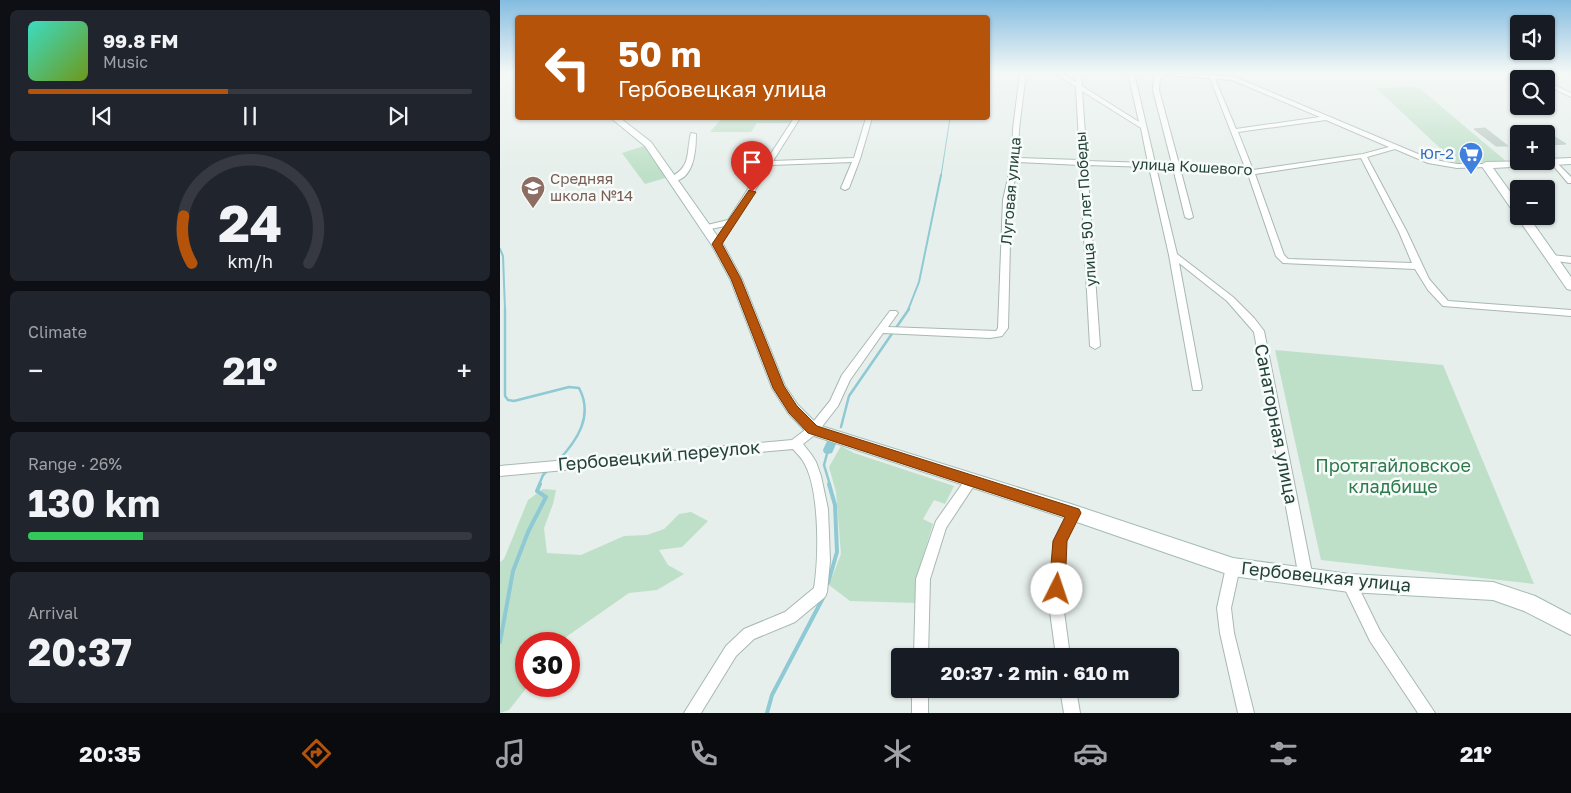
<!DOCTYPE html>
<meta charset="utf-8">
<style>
:root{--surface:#171b24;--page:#20242c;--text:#f1f3f6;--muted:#9ea1a6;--line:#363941;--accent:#b45309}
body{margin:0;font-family:"Golos Text",sans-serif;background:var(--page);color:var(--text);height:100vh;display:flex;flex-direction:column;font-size:19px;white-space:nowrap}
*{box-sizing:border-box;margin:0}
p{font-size:16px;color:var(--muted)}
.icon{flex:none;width:28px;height:28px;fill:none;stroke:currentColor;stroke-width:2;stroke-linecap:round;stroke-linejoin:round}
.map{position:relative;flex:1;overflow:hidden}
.sheet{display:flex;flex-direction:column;gap:10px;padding:10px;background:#0d0f14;width:500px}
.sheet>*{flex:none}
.banner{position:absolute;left:15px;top:15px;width:475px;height:105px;border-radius:5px;box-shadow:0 1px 4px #0004;background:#b45309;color:#fff;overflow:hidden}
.tools{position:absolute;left:1010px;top:15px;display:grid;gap:10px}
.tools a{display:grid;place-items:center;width:45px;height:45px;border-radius:5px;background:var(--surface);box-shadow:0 1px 4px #0004;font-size:25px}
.speed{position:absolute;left:15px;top:632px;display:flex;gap:10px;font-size:25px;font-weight:700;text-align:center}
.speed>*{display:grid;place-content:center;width:65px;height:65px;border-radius:50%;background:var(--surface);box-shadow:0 1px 4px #0004;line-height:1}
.speed .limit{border:8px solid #d22;background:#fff;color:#111}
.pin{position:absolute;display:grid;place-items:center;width:42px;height:42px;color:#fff;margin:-51px -21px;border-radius:50% 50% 50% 0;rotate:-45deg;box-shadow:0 0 5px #0007}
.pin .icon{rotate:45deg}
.me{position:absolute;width:55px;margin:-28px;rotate:4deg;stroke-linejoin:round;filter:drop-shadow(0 0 4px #0008)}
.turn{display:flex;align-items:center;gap:18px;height:105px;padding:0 20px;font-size:22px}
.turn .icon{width:65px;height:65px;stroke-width:2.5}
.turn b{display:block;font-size:35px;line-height:42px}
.big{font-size:38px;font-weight:700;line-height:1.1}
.sheet .tile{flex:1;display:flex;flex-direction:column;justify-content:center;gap:8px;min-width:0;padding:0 18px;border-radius:8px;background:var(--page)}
.sheet .dial{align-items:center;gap:0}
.dial svg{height:130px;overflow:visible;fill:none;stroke:var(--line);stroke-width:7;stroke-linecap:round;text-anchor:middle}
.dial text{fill:var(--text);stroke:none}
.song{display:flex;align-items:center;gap:15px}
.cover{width:60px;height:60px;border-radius:8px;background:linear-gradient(135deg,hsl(170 70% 55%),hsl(80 70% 35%))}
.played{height:5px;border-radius:2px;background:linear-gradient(90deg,var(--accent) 45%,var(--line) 45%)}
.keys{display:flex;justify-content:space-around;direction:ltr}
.heat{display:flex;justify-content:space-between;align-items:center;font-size:28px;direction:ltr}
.charge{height:8px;border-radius:4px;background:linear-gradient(90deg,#34c759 26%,var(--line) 0)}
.trip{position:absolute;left:391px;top:648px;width:288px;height:50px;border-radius:5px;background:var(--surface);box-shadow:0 1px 4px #0004;font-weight:700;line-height:50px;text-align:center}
.tab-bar{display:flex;height:80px;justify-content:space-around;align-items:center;background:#090b0e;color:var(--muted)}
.tab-bar .icon{width:35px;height:35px}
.tab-bar .active{color:var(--accent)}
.tab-bar b{font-size:22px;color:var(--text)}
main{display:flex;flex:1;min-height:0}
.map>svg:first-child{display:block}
</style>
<main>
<section class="sheet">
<div class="tile">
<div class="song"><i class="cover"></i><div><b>99.8 FM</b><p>Music</p></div></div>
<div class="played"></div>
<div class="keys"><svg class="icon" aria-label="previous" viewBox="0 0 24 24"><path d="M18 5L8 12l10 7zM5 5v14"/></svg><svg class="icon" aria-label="pause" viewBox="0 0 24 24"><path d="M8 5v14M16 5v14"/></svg><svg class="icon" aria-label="next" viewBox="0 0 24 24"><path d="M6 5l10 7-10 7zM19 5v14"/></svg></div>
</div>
<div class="tile dial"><svg viewBox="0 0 100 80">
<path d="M14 69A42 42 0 1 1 86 69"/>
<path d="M14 69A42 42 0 0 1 9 40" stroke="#b45309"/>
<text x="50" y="56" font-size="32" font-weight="700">24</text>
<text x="50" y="72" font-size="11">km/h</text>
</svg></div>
<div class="tile"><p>Climate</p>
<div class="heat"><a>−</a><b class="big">21°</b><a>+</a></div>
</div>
<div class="tile"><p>Range · 26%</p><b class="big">130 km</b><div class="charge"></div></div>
<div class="tile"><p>Arrival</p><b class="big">20:37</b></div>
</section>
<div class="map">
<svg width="1071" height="713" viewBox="0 0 1071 713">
<rect width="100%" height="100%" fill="#e6efeb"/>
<g fill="#bfe0c8">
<path d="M918,87l89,75 -51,1 -80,-75z"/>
<path d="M222,118h72l-4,5h-33l-6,9h-41z"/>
<path d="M144,146l25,31 -24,7 -23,-31z"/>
<path d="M775,350l168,15 91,219 -213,-24z"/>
<path d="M341,446l13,7 100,33 -9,18 -11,-4 -11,19 10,5 -16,51 -1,28 -66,-2 -21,-16 12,-31 -5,-62 -7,-25z"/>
<path d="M43,489l13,1 -3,14 -9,24 3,25 34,2 43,-19 23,-1 17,-6 15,-15 12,-2 17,9 -26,26 -23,3 9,15 16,9 -27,16 -28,3 -73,51h-30l2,42 -19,24 -9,3v-151l4,-3 24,-59z"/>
</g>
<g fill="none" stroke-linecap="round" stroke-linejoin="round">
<path stroke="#8ec9d4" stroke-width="1" d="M441,176l9,-58"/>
<g stroke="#8ec9d4" stroke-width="2">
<path d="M0,249l3,7 2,54"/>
<path d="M408,310l11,-28 22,-107"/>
</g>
<g stroke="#8ec9d4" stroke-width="2.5">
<path d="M5,309v87l3,4 6,1 55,-14 10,1c15,28 -2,53 -22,74"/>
<path d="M341,427l8,-31 60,-87"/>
<path d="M328,450l-4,15 6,20"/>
<path d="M39,485l4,-10 6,-6"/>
</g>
<g stroke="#8ec9d4" stroke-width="4">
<path d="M328,583l9,-31 -2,-47 -6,-21"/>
<path d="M0,642l13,-71 15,-39 18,-35 -9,-6 3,-7"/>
<path d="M267,713l5,-18 51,-97"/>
</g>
<path fill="#8ec9d4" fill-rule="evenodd" d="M331,440l4,1 1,3 -4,9 -4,1 -4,-1 -1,-3 4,-9z"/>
</g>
<g fill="#bbcac4" stroke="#b8c9c2">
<path d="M985,128l23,18h-12l-22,-17z"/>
<path d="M1046,135h6l14,9 -20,1z"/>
</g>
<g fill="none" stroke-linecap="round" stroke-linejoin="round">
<defs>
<g id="street">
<path d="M520,73h6l-7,56 -1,29 62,2 -4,-73 -21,-14h6l15,9 -1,-9h6l1,13 57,36 -11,-49h6l21,90 17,1 -19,-74 1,-13 3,-2 -7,-2 58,2 3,-2 3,2 21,2 195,82 27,5h31v2l-2,1 -29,1 -29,-5 -33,-14 -28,8 40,75 22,47 19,22 123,9v6l-128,-10 -15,-16 -13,-21 -132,-6 -7,-7 -28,-82 -68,-6 13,49 -4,2 -4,-2 -12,-49 -17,-1 21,87 56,43 21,21 10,13 49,247 -2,5 -5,2 -5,-2 -2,-5 -45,-246 -27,-31 -48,-38 23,124 -1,3h-8l-24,-135 -20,-88 -62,-2 13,181 -5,3 -5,-3 -10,-181 -62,-3 -7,38 -3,128 -6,8 -12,2 -107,-5 -33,47 -12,26 -21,27 -14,11 8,10 5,8 5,14 7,33 2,52 -3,31 -2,5 -30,25 -41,17 -18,17 -35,57h-17l42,-67 18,-17 41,-17 29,-24c5,-30 6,-101 -11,-127 -3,-5 -7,-8 -10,-12l-293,27v-10l292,-26 17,-13 21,-26 12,-26 48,-64h6l2,2 -10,14 108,4 2,-3 5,-128 9,-40 1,-31zM664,75l46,3 36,92 -67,-6 -20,-74 1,-12zM715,79l17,1 88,37 -84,12zM582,91l59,37 7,35 -61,-2zM826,120l63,27 -26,7 -110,16 -15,-38zM861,158l38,74 13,31 -124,-4 -4,-4 -29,-81z"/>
<path d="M1023,73h7l11,6h-8z"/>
<path d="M1046,81l25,12v4l-25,-12z"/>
<path d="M294,118h6l-27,43 81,-3 12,-40h6l-12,41 -11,29 -4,2 -4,-2 11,-26 -81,3 -51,81h-6l-1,-2 12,-18 -19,4 -4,-2 1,-2 25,-6z"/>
<path d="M191,133l5,1c0,16 -2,48 -25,47v-4c21,-11 15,-25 20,-44z"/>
<path d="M1051,161h4l16,16v6h-3l-17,-20z"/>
<path d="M1051,255l20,2v6l-23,-3v-4z"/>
<path d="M471,476l4,1 2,4 -31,47 -16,51 -2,77h-14l2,-77 20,-58 31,-44z"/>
<path d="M574,507l4,2 2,4 -14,28 -3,63 7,52h-14l-7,-52 5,-63 16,-32z"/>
<path d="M733,561l5,1 2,5 -9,41 3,25 20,80h-16l-18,-80 -3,-25 9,-41 2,-5z"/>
<path d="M849,576l5,2 26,53 55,82h-17l-48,-72 -28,-58 2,-5z"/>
<rect x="412" y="689" width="16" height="24"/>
<path d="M560,689h16l4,24h-16z"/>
</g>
<g id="secondary">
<path d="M111,118h9l31,24 72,102 19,35 43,107 13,19 20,20 256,80 159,53 116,16 144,8 42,14 36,19v20l-47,-24 -31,-11 -144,-8 -116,-16 -159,-55 -266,-87 -20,-21 -16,-25 -42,-109 -19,-35 -66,-98z"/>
<path d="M1071,158v6l-78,4 26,36v12h9l43,61v13l-4,-1 -86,-124 5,-3 60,-1v-2z"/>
</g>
</defs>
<use href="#street" stroke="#a8b8b2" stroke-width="2"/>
<use href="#secondary" stroke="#a4bbb3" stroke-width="2"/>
<use href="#street" fill="#fff" fill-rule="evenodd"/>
<use href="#secondary" fill="#fff" fill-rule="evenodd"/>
</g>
<linearGradient id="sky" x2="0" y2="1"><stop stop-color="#84bce0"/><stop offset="0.42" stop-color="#f4f8f6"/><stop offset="1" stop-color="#f4f8f6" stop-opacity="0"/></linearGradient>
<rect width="1071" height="173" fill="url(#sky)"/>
<path fill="#b45309" stroke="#753606" d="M249,190l7,2 -34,52 19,35 43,107 13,20 20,20 262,83 2,4 -14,28 -2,48 -3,5 -5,2 -6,-2 -2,-5 4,-48 12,-24 -257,-84 -19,-20 -16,-25 -42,-109 -19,-35z"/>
<defs>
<symbol id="supermarket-pin" viewBox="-11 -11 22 30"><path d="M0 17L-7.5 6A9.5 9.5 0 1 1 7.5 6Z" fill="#3f7fe0" stroke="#f7fbf9"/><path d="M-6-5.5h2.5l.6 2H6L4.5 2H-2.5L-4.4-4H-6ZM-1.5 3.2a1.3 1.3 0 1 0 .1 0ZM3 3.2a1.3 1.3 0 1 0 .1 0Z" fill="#fff"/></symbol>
<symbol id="school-pin" viewBox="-11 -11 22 30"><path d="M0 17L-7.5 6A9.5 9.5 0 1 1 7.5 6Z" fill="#8d6e63" stroke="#f7fbf9"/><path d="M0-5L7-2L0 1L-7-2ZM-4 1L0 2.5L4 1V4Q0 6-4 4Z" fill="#fff"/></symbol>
</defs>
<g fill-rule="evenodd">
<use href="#supermarket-pin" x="957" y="140" width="28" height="38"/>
<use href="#school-pin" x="19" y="174" width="28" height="38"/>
</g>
<g text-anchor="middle" stroke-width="5" stroke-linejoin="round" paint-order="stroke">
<g font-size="15" fill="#366cbe" stroke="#f7fbf9" text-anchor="end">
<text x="954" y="159">Юг-2</text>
</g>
<g font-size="15" fill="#24423a" stroke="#f7fbf9">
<text transform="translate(692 167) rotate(3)" y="5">улица Кошевого</text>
<text transform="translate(511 191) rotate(-85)" y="5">Луговая улица</text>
<text transform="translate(586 209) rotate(-94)" y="5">улица 50 лет Победы</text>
</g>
<g font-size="15" fill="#785e54" stroke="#f7fbf9" text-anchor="start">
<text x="50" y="184">Средняя<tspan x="50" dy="17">школа №14</tspan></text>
</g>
<g font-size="18" fill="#24423a" stroke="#f7fbf9">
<text transform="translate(776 424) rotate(79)" y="6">Санаторная улица</text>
<text transform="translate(159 456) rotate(-5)" y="6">Гербовецкий переулок</text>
<text transform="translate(826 577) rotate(6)" y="6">Гербовецкая улица</text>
</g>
<g font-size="18" fill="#2d7a4b" stroke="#f7fbf9">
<text x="893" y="472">Протягайловское<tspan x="893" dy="21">кладбище</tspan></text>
</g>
</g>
</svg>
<div class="tools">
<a><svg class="icon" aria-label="sound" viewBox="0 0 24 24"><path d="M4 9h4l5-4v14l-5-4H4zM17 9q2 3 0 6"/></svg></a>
<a><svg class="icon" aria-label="search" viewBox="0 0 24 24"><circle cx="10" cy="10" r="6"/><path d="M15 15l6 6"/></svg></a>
<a>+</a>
<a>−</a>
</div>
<div class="speed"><div class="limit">30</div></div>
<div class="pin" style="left:252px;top:192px;background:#d93025"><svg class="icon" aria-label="arrive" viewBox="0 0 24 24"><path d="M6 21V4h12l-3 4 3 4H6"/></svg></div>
<svg class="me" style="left:557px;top:589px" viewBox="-20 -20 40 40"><circle r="19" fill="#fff"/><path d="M0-13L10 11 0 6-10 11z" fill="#b45309"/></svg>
<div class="trip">20:37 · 2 min · 610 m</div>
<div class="banner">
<div class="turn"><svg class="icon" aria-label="left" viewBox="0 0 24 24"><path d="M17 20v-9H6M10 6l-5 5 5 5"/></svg><div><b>50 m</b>Гербовецкая улица</div></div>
</div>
</div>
</main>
<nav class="tab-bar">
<b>20:35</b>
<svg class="icon active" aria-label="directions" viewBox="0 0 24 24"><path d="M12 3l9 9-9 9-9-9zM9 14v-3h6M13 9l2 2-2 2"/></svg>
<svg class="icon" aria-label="music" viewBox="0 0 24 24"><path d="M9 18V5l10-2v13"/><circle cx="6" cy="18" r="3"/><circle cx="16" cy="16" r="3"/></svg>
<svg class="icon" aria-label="phone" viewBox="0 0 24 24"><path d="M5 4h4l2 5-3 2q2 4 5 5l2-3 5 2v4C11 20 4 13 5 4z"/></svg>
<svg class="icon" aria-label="climate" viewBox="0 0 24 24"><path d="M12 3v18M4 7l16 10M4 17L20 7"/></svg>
<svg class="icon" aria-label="car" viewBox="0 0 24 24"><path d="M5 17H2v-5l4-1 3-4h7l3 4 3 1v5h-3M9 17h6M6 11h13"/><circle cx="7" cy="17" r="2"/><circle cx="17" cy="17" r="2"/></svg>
<svg class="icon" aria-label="filters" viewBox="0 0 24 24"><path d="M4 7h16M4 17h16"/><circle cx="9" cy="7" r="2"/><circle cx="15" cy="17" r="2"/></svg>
<b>21°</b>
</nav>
